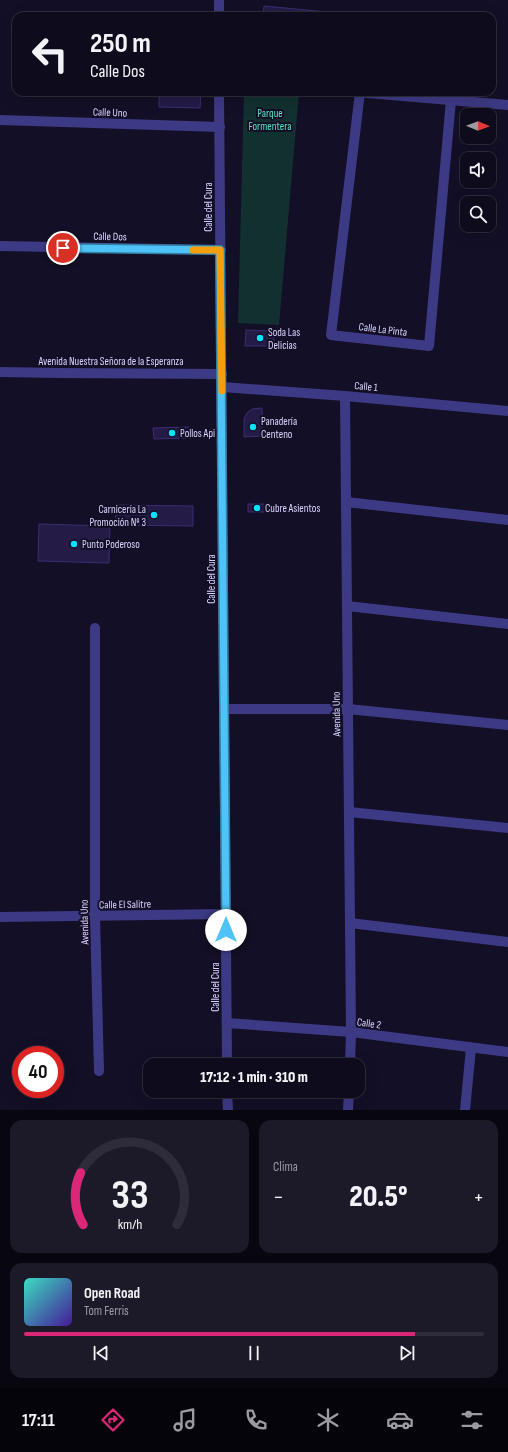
<!DOCTYPE html>
<html lang="es">
<meta charset="utf-8">
<style>
:root{--surface:#0e0b1c;--page:#1c1929;--text:#f1f3f6;--muted:#9b9ba3;--line:#2e2b3b;--accent:#db2777}
body{margin:0;font-family:"Sofia Sans Condensed",sans-serif;background:var(--page);color:var(--text);height:100vh;display:flex;flex-direction:column;font-size:15px;white-space:nowrap}
*{box-sizing:border-box;margin:0}
p{font-size:13px;color:var(--muted)}
.icon{flex:none;width:22px;height:22px;fill:none;stroke:currentColor;stroke-width:2;stroke-linecap:round;stroke-linejoin:round}
.map{position:relative;height:1110px;overflow:hidden}
.sheet{display:flex;flex-direction:column;gap:10px;padding:10px;background:#08060f;flex:1}
.sheet>*{flex:none}
.top-card{position:absolute;left:12px;top:12px;width:484px;height:84px;border-radius:12px;box-shadow:0 4px 16px #0002,0 0 0 1px var(--line);background:#0e0b1c;color:var(--text);overflow:hidden}
.needle{width:26px;rotate:91deg}
.buttons{position:absolute;left:460px;top:108px;display:grid;gap:8px}
.buttons a{display:grid;place-items:center;width:36px;height:36px;border-radius:8px;background:var(--surface);box-shadow:0 4px 16px #0002,0 0 0 1px var(--line);font-size:20px}
.speed{position:absolute;left:12px;top:1046px;display:flex;gap:8px;font-size:20px;font-weight:700;text-align:center}
.speed>*{display:grid;place-content:center;width:52px;height:52px;border-radius:50%;background:var(--surface);box-shadow:0 4px 16px #0002,0 0 0 1px var(--line);line-height:1}
.speed .limit{border:6px solid #d22;background:#fff;color:#111}
.pin{position:absolute;display:grid;place-items:center;width:34px;height:34px;color:#fff;margin:-17px;border:2px solid #fff;border-radius:50%;box-shadow:0 1px 4px #0007}
.me{position:absolute;width:44px;margin:-22px;rotate:0deg;stroke-linejoin:round;filter:drop-shadow(0 0 3px #0008)}
.turn{display:flex;align-items:center;gap:14px;height:84px;padding:0 12px;font-size:18px}
.turn .icon{width:52px;height:52px;stroke-width:2.5}
.turn b{display:block;font-size:28px;line-height:34px}
.big{font-size:30px;font-weight:800;line-height:1.1}
.sheet .widget{flex:1;display:flex;flex-direction:column;justify-content:center;gap:6px;min-width:0;padding:0 14px;border-radius:12px;background:var(--page)}
.sheet .dial{align-items:center;gap:0}
.dial svg{height:104px;overflow:visible;fill:none;stroke:var(--line);stroke-width:7;stroke-linecap:round;text-anchor:middle}
.dial text{fill:var(--text);stroke:none}
.song{display:flex;align-items:center;gap:12px}
.cover{width:48px;height:48px;border-radius:6px;background:linear-gradient(135deg,hsl(170 70% 55%),hsl(260 70% 35%))}
.played{height:4px;border-radius:2px;background:linear-gradient(90deg,var(--accent) 85%,var(--line) 85%)}
.keys{display:flex;justify-content:space-around;direction:ltr}
.heat{display:flex;justify-content:space-between;align-items:center;font-size:22px;direction:ltr}
.sheet .tiles{flex:1;display:grid;gap:10px;grid-template-columns:1fr 1fr}
.widget:last-child{grid-column:span 2}
.trip{position:absolute;left:143px;top:1058px;width:222px;height:40px;border-radius:12px;background:var(--surface);box-shadow:0 4px 16px #0002,0 0 0 1px var(--line);font-weight:800;line-height:40px;text-align:center}
.menu{display:flex;height:64px;justify-content:space-around;align-items:center;background:#06040b;color:var(--muted)}
.menu .icon{width:28px;height:28px}
.menu .on{color:var(--accent)}
.menu b{font-size:18px;color:var(--text)}
.map>svg:first-child{display:block}
</style>
<div class="map">
<svg width="508" height="1110" viewBox="0 0 508 1110">
<rect width="100%" height="100%" fill="#130f26"/>
<path fill="#12302f" d="M244,92l55,1 -20,232 -41,-2z"/>
<g fill="#241b47" stroke="#3b2d73">
<path d="M264,6l106,10h-107z"/>
<path d="M159,92h42l-1,16 -41,-1z"/>
<path d="M246,330l28,1v15h-29z"/>
<path d="M262,408l1,28 -19,1v-18l3,-6 5,-4z"/>
<path d="M189,427l1,11 -36,1 -1,-11z"/>
<path d="M248,504h18l1,8h-19z"/>
<path d="M116,505l77,1v20l-78,-1z"/>
<path d="M39,524l71,2 -1,37 -71,-2z"/>
</g>
<g fill="none" stroke-linecap="round" stroke-linejoin="round">
<g stroke="#3d3a85" stroke-width="10">
<path d="M219,0v16"/>
<path d="M219,92l8,973"/>
<path d="M356,92l152,13"/>
<path d="M360,92l-29,243 98,11 22,-246"/>
<path d="M0,120l220,7"/>
<path d="M0,246l221,4"/>
<path d="M0,372l60,1 162,1"/>
<path d="M222,387l123,9 163,15"/>
<path d="M345,396l6,636 -1,33"/>
<path d="M346,502l162,18"/>
<path d="M347,606l161,18"/>
<path d="M95,628v289l4,154"/>
<path d="M224,709h124l160,16"/>
<path d="M349,812l159,16"/>
<path d="M0,917l226,-3"/>
<path d="M350,923l158,19"/>
<path d="M227,1023l124,9 157,20"/>
<path d="M227,1091l1,19"/>
<path d="M348,1110l1,-19"/>
<path d="M465,1110l6,-62"/>
</g>
</g>
<g fill="none" stroke-linecap="round" stroke-linejoin="round">
<defs>
<path id="route" d="M63,248l157,2 6,680"/>
</defs>
<use href="#route" stroke="#337fa1" stroke-width="10"/>
<use href="#route" stroke="#4fc3f7" stroke-width="7"/>
<path stroke="#f59e0b" stroke-width="7" d="M193,250h27l2,141"/>
</g>
<g fill="#00e5ff" stroke="#130f26" stroke-width="1.5">
<circle cx="260" cy="338" r="4"/>
<circle cx="253" cy="427" r="4"/>
<circle cx="172" cy="433" r="4"/>
<circle cx="257" cy="508" r="4"/>
<circle cx="154" cy="515" r="4"/>
<circle cx="74" cy="544" r="4"/>
</g>
<g text-anchor="middle" stroke-width="4" stroke-linejoin="round" paint-order="stroke">
<g font-size="11" fill="#d9d4ff" stroke="#130f26">
<text transform="translate(110 112) rotate(2)" y="4">Calle Uno</text>
<text transform="translate(208 207) rotate(-90)" y="4">Calle del Cura</text>
<text transform="translate(110 236) rotate(1)" y="4">Calle Dos</text>
<text transform="translate(383 329) rotate(7)" y="4">Calle La Pinta</text>
<text x="111" y="365">Avenida Nuestra Señora de la Esperanza</text>
<text transform="translate(366 386) rotate(5)" y="4">Calle 1</text>
<text transform="translate(211 579) rotate(-90)" y="4">Calle del Cura</text>
<text transform="translate(336 714) rotate(-91)" y="4">Avenida Uno</text>
<text transform="translate(125 904) rotate(-1)" y="4">Calle El Salitre</text>
<text transform="translate(84 922) rotate(-91)" y="4">Avenida Uno</text>
<text transform="translate(215 987) rotate(-90)" y="4">Calle del Cura</text>
<text transform="translate(369 1023) rotate(8)" y="4">Calle 2</text>
</g>
<g font-size="11" fill="#5fe0c0" stroke="#130f26">
<text x="270" y="117">Parque<tspan x="270" dy="13">Formentera</tspan></text>
</g>
<g font-size="11" fill="#d9d4ff" stroke="#130f26" text-anchor="start">
<text x="268" y="336">Soda Las<tspan x="268" dy="13">Delicias</tspan></text>
<text x="261" y="425">Panadería<tspan x="261" dy="13">Centeno</tspan></text>
<text x="180" y="437">Pollos Api</text>
<text x="265" y="512">Cubre Asientos</text>
<text x="146" y="513" text-anchor="end">Carnicería La<tspan x="146" dy="13">Promoción Nº 3</tspan></text>
<text x="82" y="548">Punto Poderoso</text>
</g>
</g>
</svg>
<div class="buttons">
<a><svg class="needle" viewBox="-14 -14 28 28"><path d="M0-13l5 13h-10z" fill="#e53935"/><path d="M0 13l5-13h-10z" fill="#9b9ba3"/></svg></a>
<a><svg class="icon" aria-label="sound" viewBox="0 0 24 24"><path d="M4 9h4l5-4v14l-5-4H4zM17 9q2 3 0 6"/></svg></a>
<a><svg class="icon" aria-label="search" viewBox="0 0 24 24"><circle cx="10" cy="10" r="6"/><path d="M15 15l6 6"/></svg></a>
</div>
<div class="speed"><div class="limit">40</div></div>
<div class="pin" style="left:63px;top:248px;background:#d93025"><svg class="icon" aria-label="arrive" viewBox="0 0 24 24"><path d="M6 21V4h12l-3 4 3 4H6"/></svg></div>
<svg class="me" style="left:226px;top:930px" viewBox="-20 -20 40 40"><circle r="19" fill="#fff"/><path d="M0-13L10 11 0 6-10 11z" fill="#4fc3f7"/></svg>
<div class="trip">17:12 · 1 min · 310 m</div>
<div class="top-card">
<div class="turn"><svg class="icon" aria-label="left" viewBox="0 0 24 24"><path d="M17 20v-9H6M10 6l-5 5 5 5"/></svg><div><b>250 m</b>Calle Dos</div></div>
</div>
</div>
<section class="sheet">
<div class="tiles">
<div class="widget dial"><svg viewBox="0 0 100 80">
<path d="M14 69A42 42 0 1 1 86 69"/>
<path d="M14 69A42 42 0 0 1 12 29" stroke="#db2777"/>
<text x="50" y="56" font-size="32" font-weight="700">33</text>
<text x="50" y="72" font-size="11">km/h</text>
</svg></div>
<div class="widget"><p>Clima</p>
<div class="heat"><a>−</a><b class="big">20.5°</b><a>+</a></div>
</div>
<div class="widget">
<div class="song"><i class="cover"></i><div><b>Open Road</b><p>Tom Ferris</p></div></div>
<div class="played"></div>
<div class="keys"><svg class="icon" aria-label="previous" viewBox="0 0 24 24"><path d="M18 5L8 12l10 7zM5 5v14"/></svg><svg class="icon" aria-label="pause" viewBox="0 0 24 24"><path d="M8 5v14M16 5v14"/></svg><svg class="icon" aria-label="next" viewBox="0 0 24 24"><path d="M6 5l10 7-10 7zM19 5v14"/></svg></div>
</div>
</div>
</section>
<nav class="menu">
<b>17:11</b>
<svg class="icon on" aria-label="directions" viewBox="0 0 24 24"><path d="M12 3l9 9-9 9-9-9zM9 14v-3h6M13 9l2 2-2 2"/></svg>
<svg class="icon" aria-label="music" viewBox="0 0 24 24"><path d="M9 18V5l10-2v13"/><circle cx="6" cy="18" r="3"/><circle cx="16" cy="16" r="3"/></svg>
<svg class="icon" aria-label="phone" viewBox="0 0 24 24"><path d="M5 4h4l2 5-3 2q2 4 5 5l2-3 5 2v4C11 20 4 13 5 4z"/></svg>
<svg class="icon" aria-label="climate" viewBox="0 0 24 24"><path d="M12 3v18M4 7l16 10M4 17L20 7"/></svg>
<svg class="icon" aria-label="car" viewBox="0 0 24 24"><path d="M5 17H2v-5l4-1 3-4h7l3 4 3 1v5h-3M9 17h6M6 11h13"/><circle cx="7" cy="17" r="2"/><circle cx="17" cy="17" r="2"/></svg>
<svg class="icon" aria-label="filters" viewBox="0 0 24 24"><path d="M4 7h16M4 17h16"/><circle cx="9" cy="7" r="2"/><circle cx="15" cy="17" r="2"/></svg>
</nav>
